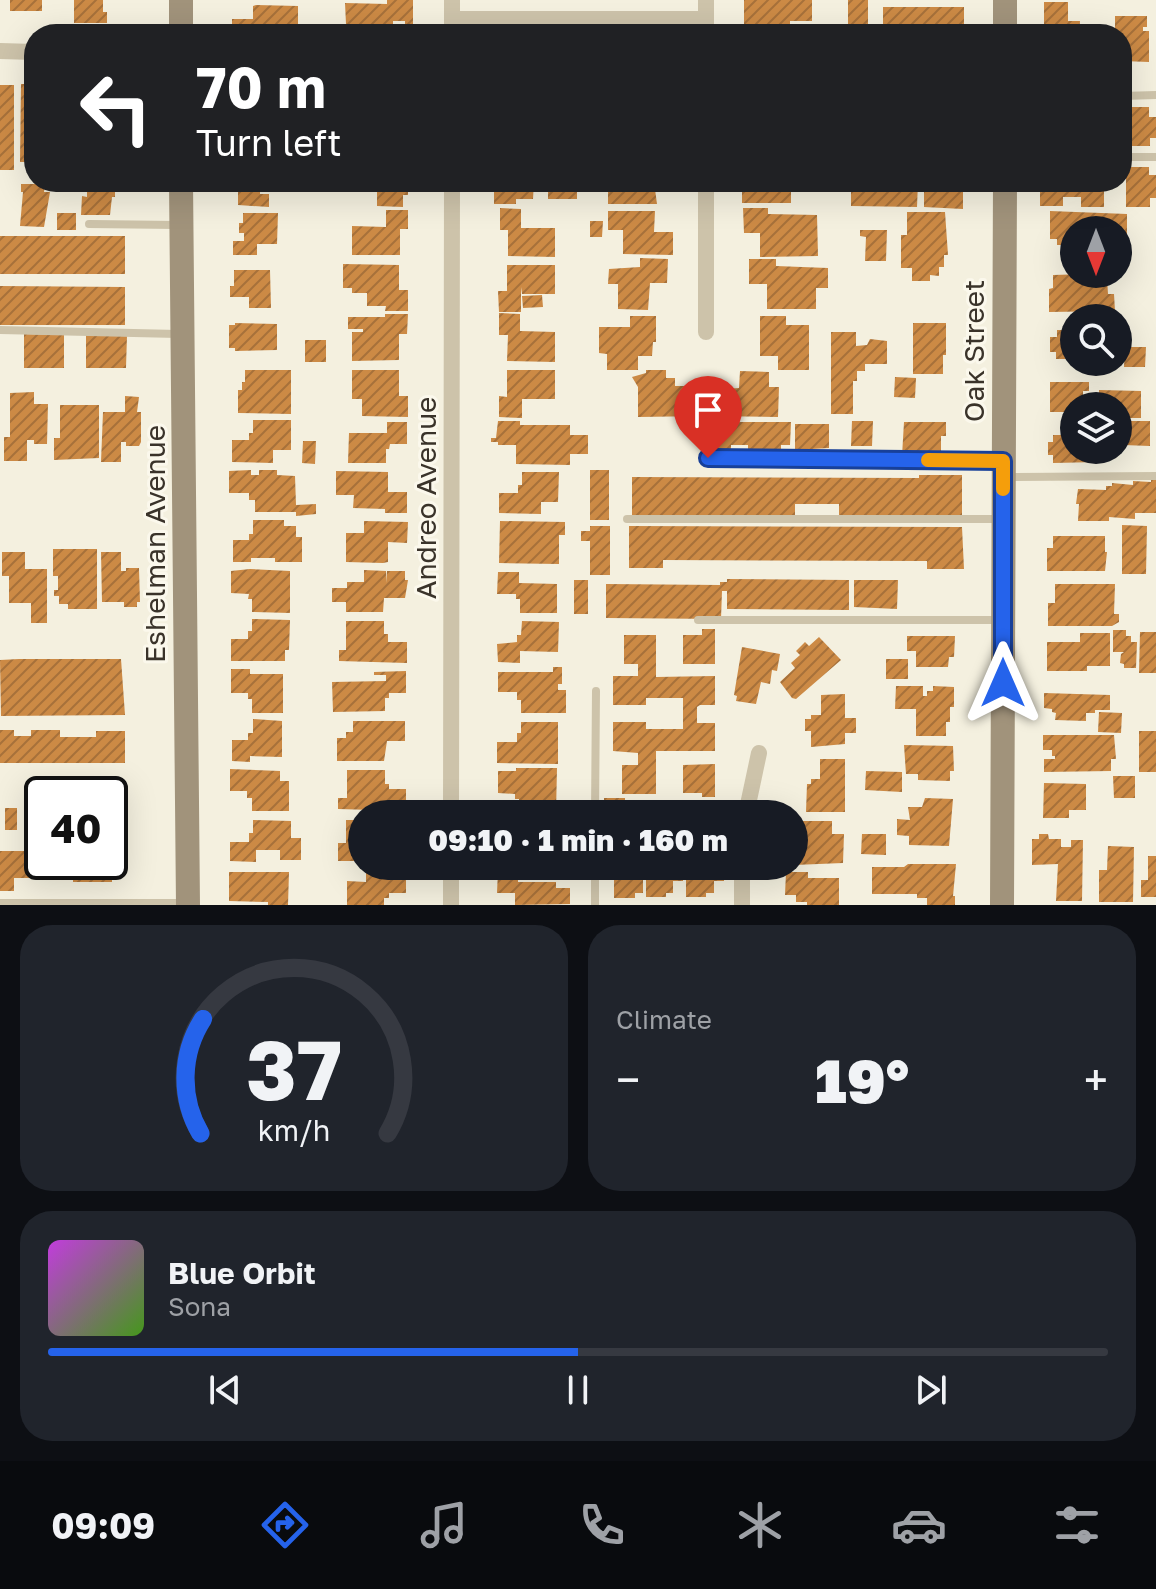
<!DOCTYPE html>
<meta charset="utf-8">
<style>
:root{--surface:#171b24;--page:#20242c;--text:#f1f3f6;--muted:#9ea1a6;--line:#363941;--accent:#2563eb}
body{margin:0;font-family:"Golos Text",sans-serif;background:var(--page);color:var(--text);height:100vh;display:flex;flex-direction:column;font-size:30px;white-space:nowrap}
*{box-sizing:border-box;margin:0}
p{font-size:26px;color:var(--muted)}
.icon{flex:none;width:44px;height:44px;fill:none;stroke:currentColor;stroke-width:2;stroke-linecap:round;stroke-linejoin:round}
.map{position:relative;height:905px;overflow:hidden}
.details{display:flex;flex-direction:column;gap:20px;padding:20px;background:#0d0f14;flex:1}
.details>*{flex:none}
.hud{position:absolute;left:24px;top:24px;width:1108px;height:168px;border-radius:32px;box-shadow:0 8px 32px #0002;background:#202124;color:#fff;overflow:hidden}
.needle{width:52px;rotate:180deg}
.controls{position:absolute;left:1060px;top:216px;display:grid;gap:16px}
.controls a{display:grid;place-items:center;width:72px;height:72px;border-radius:50%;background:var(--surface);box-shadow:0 8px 32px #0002;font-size:40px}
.speed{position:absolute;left:24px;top:776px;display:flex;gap:16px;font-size:40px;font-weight:700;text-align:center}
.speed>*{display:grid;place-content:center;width:104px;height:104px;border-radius:50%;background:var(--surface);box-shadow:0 8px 32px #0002;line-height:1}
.speed .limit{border:4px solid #111;border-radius:12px;background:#fff;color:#111}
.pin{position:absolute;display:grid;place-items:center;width:68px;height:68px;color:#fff;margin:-82px -34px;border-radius:50% 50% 50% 0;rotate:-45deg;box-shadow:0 0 8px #0007}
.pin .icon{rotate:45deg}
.me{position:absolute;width:88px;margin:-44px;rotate:0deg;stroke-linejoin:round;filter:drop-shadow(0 0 6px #0008)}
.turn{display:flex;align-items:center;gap:28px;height:168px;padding:0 40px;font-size:36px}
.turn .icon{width:104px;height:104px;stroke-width:2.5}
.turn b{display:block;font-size:56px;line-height:68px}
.big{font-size:60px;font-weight:800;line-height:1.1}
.details .card{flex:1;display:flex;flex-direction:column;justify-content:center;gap:12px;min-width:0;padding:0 28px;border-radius:32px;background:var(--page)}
.details .dial{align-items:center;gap:0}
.dial svg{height:208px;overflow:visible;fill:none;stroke:var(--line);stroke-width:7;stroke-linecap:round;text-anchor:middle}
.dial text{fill:var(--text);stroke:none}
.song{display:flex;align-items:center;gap:24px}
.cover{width:96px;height:96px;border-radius:12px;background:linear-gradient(135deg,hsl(290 70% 55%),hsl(100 70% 35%))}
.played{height:8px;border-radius:4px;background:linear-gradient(90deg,var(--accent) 50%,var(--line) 50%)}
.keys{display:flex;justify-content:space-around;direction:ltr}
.heat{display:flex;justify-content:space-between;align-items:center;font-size:44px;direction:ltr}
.details .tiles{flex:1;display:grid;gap:20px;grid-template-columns:1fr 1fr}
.card:last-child{grid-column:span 2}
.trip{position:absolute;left:348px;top:800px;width:460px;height:80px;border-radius:40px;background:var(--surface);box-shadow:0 8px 32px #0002;font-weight:800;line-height:80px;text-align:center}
.dock{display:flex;height:128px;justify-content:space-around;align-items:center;background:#090b0e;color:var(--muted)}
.dock .icon{width:56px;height:56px}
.dock .current{color:var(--accent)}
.dock b{font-size:36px;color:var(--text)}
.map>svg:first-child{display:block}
</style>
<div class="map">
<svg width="1156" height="905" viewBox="0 0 1156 905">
<defs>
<pattern id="building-hatch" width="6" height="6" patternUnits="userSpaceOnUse" patternTransform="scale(2)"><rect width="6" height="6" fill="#cc8a45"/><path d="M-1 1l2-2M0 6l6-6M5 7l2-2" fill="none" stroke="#a7713a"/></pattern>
</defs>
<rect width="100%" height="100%" fill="#f4f0df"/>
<g fill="url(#building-hatch)">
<rect x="10" y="0" width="32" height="11"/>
<path d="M74,0h29v12h4v11h-33z"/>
<path d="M387,0h26v29h-8v-8h-12v13h-29v-10h-18l-1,-21 42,1z"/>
<path d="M744,0h68v21h-22v4l27,-1v10l-73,-3z"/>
<rect x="848" y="0" width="20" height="34"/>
<path d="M1044,2h24v19h12l-1,13h-35z"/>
<path d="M256,5l42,1v28h-66v-15h21v-13z"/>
<rect x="883" y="7" width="81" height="27"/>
<path d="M1115,16h32v11h-4v4h6v31l-27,-1v-27h-7z"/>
<path d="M21,84h13v78h-14z"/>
<rect x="0" y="85" width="14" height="85"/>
<path d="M1125,107h24v10h7v21h-6v8h-24z"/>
<path d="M1126,167h23v8h7v23h-6v9h-24z"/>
<path d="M358,182h55v5h-5v8h-5v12l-26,-1v-19h-20z"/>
<path d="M494,182h40l-1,17h-17v5h-22z"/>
<rect x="548" y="182" width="29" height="17"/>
<path d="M608,182h46l3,22h-49z"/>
<rect x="742" y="182" width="49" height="21"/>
<path d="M851,182h67l-1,25 -66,-1z"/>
<path d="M924,182h35v10l4,-1v18l-39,-2z"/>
<path d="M1040,182h64v25h-23v-10h-18v9h-23z"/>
<path d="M21,184h24l-1,8h6l-6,35 -24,-1 3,-34h-2z"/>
<path d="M87,184l28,1v12h-3l-2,18h-29l1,-19 5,1z"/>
<path d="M238,186h22v8h9v13l-31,-2z"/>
<path d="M500,208l21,1v19h34v29l-47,-1v-26h-8z"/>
<path d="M743,208h25v6l49,1 1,41 -58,1v-24h-16z"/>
<path d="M386,210h22v19h-8v26h-48v-29l34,1z"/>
<path d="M608,211h47l-1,21h19v23l-50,-1v-24h-15z"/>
<path d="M1050,211l77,3v20h-9v-4h-44v15h-17v-6h-7z"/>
<path d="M907,212h38l3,43h-4v12h-5v9l-9,-1v6h-18v-13h-11v-33h6z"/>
<rect x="57" y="213" width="19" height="17"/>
<path d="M243,213h35l-1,31h-20v11h-24v-14h11v-8h-5v-10h4z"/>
<path d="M590,221h13l-1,16h-12z"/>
<path d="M860,230h27l-1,31h-21l1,-24 -6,-1z"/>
<rect x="0" y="236" width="125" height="38"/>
<path d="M640,258l28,1 -1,24h-17l-2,27 -30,-1v-25h-10l1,-15 31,-2z"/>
<path d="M749,259h27v7l52,2v20h-12v21h-49v-25h-18z"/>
<path d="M343,264l56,1v25h9v21h-23l1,-5h-19v-13h-15v-5h-9z"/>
<path d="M507,265h48v29h-33l-1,-7v25h-22l-1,-21h9z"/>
<path d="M234,270h36l1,38h-22v-11h-19v-11h4z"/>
<path d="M1086,274l21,4 1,16h6l1,17 -66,1v-23l4,-1v-13z"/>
<path d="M0,286l125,1v38h-125z"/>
<path d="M542,295l1,12 -20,1 -1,-12z"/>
<path d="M499,313l21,1v17l35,1v30l-48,-1 1,-26h-9z"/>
<path d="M385,314h23l-1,20h-8v26l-47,1v-29h11v-3h-15v-12h37z"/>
<path d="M630,316h26v26h-3l-1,14h-14v14h-31v-16l-8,-1v-26h31z"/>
<path d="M760,316h26v9h23v45h-31v-14h-18z"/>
<path d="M235,323l42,1v26l-42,1v-3h-6v-23h6z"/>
<path d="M913,323h33v32h-3v19h-30z"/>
<path d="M1057,330h17v29h-18v-7h-6v-15h7z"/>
<path d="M831,332h25v14l11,-1 3,-6 17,2v23h-22v7h-8v10h-4v33h-22z"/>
<path d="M24,334l40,1v33h-40z"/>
<path d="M86,335h41l-1,33h-40z"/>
<rect x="305" y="340" width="21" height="22"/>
<path d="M1125,347h21l-1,20h-21z"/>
<path d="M245,370h46v44l-53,-1v-23h4v-8h3z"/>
<path d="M352,370h47v26h9v21l-46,-1v-17h-10z"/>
<path d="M507,370h48v29h-33v19l-23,-1v-21l8,1z"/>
<path d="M646,370h20v8h9v8h10v4h21v26l-68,1v-30l-6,-10 14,-4z"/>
<path d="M740,371l29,1v15h10l-1,30 -68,-1 1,-26 28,-2z"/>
<path d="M895,377l21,1 -1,20 -21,-1z"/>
<path d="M1050,382h39v9h-6v6h16v-7l42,1v27h-23v-12h-44v6h-24z"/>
<path d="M34,392v12h14l-1,40h-13v-4h-7v21h-23v-24h6v-44z"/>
<path d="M125,396l14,1 -2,15h4v30l-2,4h-13v-4h-5v20h-20l2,-50h22z"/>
<path d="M60,405h39v53l-45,2v-22h6z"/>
<path d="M253,420h38v30h-18v13l-41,-1v-22h17v-7h4z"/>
<path d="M498,421h22v4h50v10h18v19h-18v11l-54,-1v-19h-18v-3h-7v-4h5z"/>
<path d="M852,421h21l-1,25h-21z"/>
<path d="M1123,421h27v25l-27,-1z"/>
<path d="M387,422h20v22h-17l-1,5h-3v14h-38l1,-30h38z"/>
<path d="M698,422h93l-1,23h-9v4l-13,1 -20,-1v-4h-17v4l-13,1 -20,-2z"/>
<path d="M904,422h42v14h-5v20h-39z"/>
<path d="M795,424h34v24l-34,2z"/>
<path d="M1066,424h8v26h26l-1,12 -46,1v-8h-5v-13h5v-7h13z"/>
<path d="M303,441h13l-1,23 -13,-1z"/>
<path d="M251,470v5h8v-5h18v5l18,1 1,29 20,-1v10l-20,2v-4h-41v-12h-6v-7h-20v-22z"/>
<rect x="590" y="470" width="19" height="50"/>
<path d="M336,471l52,1v20h19v21h-22v-4l-32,-1 1,-13h-18z"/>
<path d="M522,472h37l-1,30h-17v12l-42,-1v-20h19v-8h4z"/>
<path d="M919,475h43v41h-123v-12h-44v12l-163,-1v-38l287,1z"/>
<path d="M1151,479h5v34h-21v6l-26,-2v4h-31l1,-17h-3l2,-15 28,1v-4h6v-3l21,2v-4l18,1z"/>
<path d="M253,520h31v6h12v11h6v25h-27v-4h-24v4h-18v-22h16v-6h4z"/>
<path d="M364,521l44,1 -1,21 -19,-1v20l-5,1 -37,-1v-29h18z"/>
<path d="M500,521l65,1v13h-6v29l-60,-1z"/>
<path d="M1122,525l25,1 -1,48h-24z"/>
<path d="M590,526h20v49h-20v-34h-9v-10h9z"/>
<path d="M629,526l333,1 2,42h-37v-8l-264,-1v8h-34z"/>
<path d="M1053,536h52v16h2l-2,19h-58v-23h6z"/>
<path d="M53,549h44v60h-29v-5h-9v-8h-5v-6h4v-14h-5z"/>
<path d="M2,552h23v17h22v54h-16v-20h-22v-27h-7z"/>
<path d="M101,552h20v19h5v-3h13l1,34h-3v5h-13v-5h-22z"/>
<path d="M250,569l40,2v42l-38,-1v-13h-4l1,-5 -18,-1v-22z"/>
<path d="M364,570l22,1v12l1,-12h18v9h3l-3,18h-21l-1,14h-37v-10h-14v-14h15v-6h17z"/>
<path d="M498,572h21v11l38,1v29h-37v-14h-4v-5h-19z"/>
<path d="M727,579l122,1v30l-122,-1v-18h-5l-1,28 -115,-1v-34l114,1v-3h7z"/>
<rect x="574" y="580" width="14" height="34"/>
<path d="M854,580h44l-1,29 -43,-2z"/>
<path d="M1055,584h60l-1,30h5v8l-7,4h-64v-23h7z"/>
<path d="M252,619l38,1 -1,30h-4v11h-54v-22h17v-8h4z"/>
<path d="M346,621h38v13h4v8h19v21l-68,-2v-11h7z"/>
<path d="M522,621l37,1 -1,30 -38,-1v12l-22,-1 -1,-18 20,-2v-7h4z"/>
<path d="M702,629h13v35h-32v-29h19z"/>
<path d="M1113,630h13v6h5v6h6l-1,26h-12v-4l-4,-1 1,-9 3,-2h-11z"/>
<path d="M1140,632h16v41h-17z"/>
<path d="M1080,633h30v33h-23v5h-40v-29h33z"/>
<path d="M624,635h32v42l59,-1v29h-15l-3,2v16h18v28h-59v43h-34v-29h16v-12l-25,-2v-29h33v7h37v-31h-37v7h-33v-29h25v-12h-14z"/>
<path d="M907,636h48l-1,21h-5l-1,10h-32v-16h-9z"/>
<path d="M819,637l22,23 -45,39 -4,-1 -12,-16 15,-14 -4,-5 9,-8 -4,-4 9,-9 4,4z"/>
<path d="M742,647l38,7 -3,17 -5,-1 -2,14 -9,-2 -5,22 -20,-3 1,-5 -3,-1z"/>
<path d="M19,659h102l4,56 -124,1 -1,-56z"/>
<rect x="886" y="659" width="22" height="20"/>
<path d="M553,667h9v17h-4v6h8v23h-45v-13h-4v-8h-19v-20h55z"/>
<path d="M231,669h19v5h33v39h-31v-14h-4v-6h-17z"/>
<path d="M406,671v22h-17v5h-4v13l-52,1 -1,-30 54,-1v-6h-12v-3z"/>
<path d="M896,686h27v10h4v-5h6v-5l21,1v20h-4v15h-4v14h-30v-27h-21z"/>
<path d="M1044,693l66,2v15h-15v3h-9v8l-31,-1 1,-7 -4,-1v-3l-8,-1z"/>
<path d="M845,694v24h11v15h-11v11l-34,3v-16h-6v-12h6v-4h10v-20z"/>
<path d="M1099,712l23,1 -1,20 -23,-1z"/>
<path d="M253,719l29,2v36l-32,-1v6l-18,-1v-21h16v-7h5z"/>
<path d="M353,721h52v20h-18l-3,20h-47v-23h9v-6h7z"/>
<path d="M521,722h37v42l-61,-1v-21h20v-9h4z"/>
<path d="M0,730h14v6h17v-6h29v7h36v-6h29v32h-125z"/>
<rect x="1139" y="731" width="17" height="41"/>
<path d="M1043,735h71l2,24h-5v12l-67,1v-13h11v-3h-3v-6h-9z"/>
<path d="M904,745l49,1 1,25h-4v10l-32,-1v-6h-12z"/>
<path d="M820,759h25v53h-39l1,-28h4v-5h9z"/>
<path d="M715,764v33h-13v-4h-19v-28z"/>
<path d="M516,768h41l-1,45 -37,-1v-13h-4v-5l-17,-1v-22h18z"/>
<path d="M230,769l50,2v10h9v30h-37v-13h-5v-7h-17z"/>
<path d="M347,770h38v14h4v5h17v22l-68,-2v-11h9z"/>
<path d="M866,771l36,1v20l-37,-2z"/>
<path d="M1113,776h22v22h-21z"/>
<path d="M1044,783l42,1v26h-17v8h-26z"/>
<path d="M101,787h19v43h-10v-36h-9z"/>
<rect x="604" y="798" width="21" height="16"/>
<path d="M925,798l28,1 -4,47 -40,-1v-9l-12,-1v-16l13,1 -2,-13h14z"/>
<path d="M688,800l21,1v13h-22z"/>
<rect x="5" y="808" width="12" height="22"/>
<path d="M253,820l38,1v17h10v22h-21v-10h-24v12l-26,-1v-19h19v-9h4z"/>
<path d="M346,820h16v41h-24v-18h8z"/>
<path d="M796,821h36v13h12l-1,29 -49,2z"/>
<path d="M862,834h24v21l-25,-1z"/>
<path d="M1039,834h9l1,5h12v8h10v-7h12l-1,61h-26l2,-37 -26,1v-26h7z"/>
<path d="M110,836h10v38h-8v8h-39v-20h37z"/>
<path d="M1108,846l26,1 -1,55h-34v-32h8z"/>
<path d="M0,851h34v27h-20v13h-14z"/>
<path d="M1148,856h8v41h-15v-17h7z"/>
<path d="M908,864h48l-3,32h2v9h-28v-7h-10v-4h-45v-27h32z"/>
<path d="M614,866h29v27h-8v5h-21z"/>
<path d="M646,866h37v15h-10v12h-7v4h-20z"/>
<path d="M686,866h38v15h-10v12h-8v4h-20z"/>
<path d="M366,870h40v23h-17v5h-5v7h-37v-24l19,1z"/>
<path d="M498,870h20v12h38v6h14v16l-55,1v-12h-18z"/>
<path d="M229,872h60l-1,33h-20v-3l-39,-1z"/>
<path d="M786,872h22v6h31v27h-32v-3h-11v-7h-11z"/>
</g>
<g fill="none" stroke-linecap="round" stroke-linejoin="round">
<g stroke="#cdc3aa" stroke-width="8">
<path d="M1122,96l34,-1"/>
<path d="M1122,157h34"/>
<path d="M89,224l88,1"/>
<path d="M0,330l178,4"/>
<path d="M708,458l295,3"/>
<path d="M1005,477l151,-1"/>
<path d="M627,519h376"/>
<path d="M698,620h301"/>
<path d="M595,814l1,-123"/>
<path d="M595,866v39"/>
<path d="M0,903h187"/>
</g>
<g stroke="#cdc3aa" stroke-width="16">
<path d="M452,19h254"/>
<path d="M452,34v-34"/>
<path d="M706,34v-34"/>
<path d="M0,51l34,1"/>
<path d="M706,182v150"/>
<path d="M451,814l1,-632"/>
<path d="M746,814l13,-61"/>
<path d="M451,905v-39"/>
<path d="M742,905v-39"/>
</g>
<g stroke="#a1937b" stroke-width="24">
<path d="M1005,0v34"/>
<path d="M181,34v-34"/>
<path d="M181,182l7,723"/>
<path d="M1002,905l3,-723"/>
</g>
</g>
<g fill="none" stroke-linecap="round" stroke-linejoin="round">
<defs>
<path id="route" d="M708,458l295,3v222"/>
</defs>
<use href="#route" stroke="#184099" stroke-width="20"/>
<use href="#route" stroke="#2563eb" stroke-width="14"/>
<path stroke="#f59e0b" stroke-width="14" d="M928,460l75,1v28"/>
</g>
<g text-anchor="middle" stroke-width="6" stroke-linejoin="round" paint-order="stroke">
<g font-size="28" fill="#3a332a" stroke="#fbf8ec">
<text transform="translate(974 351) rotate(-90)" y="10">Oak Street</text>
<text transform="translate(426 498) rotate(-90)" y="10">Andreo Avenue</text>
<text transform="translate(155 544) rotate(-90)" y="10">Eshelman Avenue</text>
</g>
</g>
</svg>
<div class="controls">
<a><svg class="needle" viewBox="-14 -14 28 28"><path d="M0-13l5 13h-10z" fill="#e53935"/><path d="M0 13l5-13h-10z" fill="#9ea1a6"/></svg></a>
<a><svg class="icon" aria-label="search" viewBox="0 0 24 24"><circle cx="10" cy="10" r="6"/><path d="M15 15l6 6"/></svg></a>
<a><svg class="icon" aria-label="layers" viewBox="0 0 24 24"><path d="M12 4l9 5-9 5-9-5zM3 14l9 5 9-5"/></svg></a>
</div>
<div class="speed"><div class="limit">40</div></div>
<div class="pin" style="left:708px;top:458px;background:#d93025"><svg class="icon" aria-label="arrive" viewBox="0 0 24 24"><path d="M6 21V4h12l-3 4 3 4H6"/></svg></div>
<svg class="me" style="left:1003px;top:683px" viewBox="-20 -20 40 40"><path d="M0-17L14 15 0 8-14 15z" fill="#2563eb" stroke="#fff" stroke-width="4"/></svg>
<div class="trip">09:10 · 1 min · 160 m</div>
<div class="hud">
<div class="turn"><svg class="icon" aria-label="left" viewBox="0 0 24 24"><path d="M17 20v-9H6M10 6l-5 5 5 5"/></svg><div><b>70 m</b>Turn left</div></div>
</div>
</div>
<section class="details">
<div class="tiles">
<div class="card dial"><svg viewBox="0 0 100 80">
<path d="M14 69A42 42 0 1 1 86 69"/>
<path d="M14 69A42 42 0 0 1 15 25" stroke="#2563eb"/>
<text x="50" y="56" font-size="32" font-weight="700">37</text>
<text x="50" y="72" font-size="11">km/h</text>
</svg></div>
<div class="card"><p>Climate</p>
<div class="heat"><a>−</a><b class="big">19°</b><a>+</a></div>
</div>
<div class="card">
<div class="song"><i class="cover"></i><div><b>Blue Orbit</b><p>Sona</p></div></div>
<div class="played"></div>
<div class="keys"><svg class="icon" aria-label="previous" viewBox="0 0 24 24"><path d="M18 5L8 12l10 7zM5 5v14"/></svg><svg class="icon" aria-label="pause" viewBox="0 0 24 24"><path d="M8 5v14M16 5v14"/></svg><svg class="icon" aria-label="next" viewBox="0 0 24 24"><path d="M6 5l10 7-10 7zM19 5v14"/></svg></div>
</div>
</div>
</section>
<nav class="dock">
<b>09:09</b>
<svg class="icon current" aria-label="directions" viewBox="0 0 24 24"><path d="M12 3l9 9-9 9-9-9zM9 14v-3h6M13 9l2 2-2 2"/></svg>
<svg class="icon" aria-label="music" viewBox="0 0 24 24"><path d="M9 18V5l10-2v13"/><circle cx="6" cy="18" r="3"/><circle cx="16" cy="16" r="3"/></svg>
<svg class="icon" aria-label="phone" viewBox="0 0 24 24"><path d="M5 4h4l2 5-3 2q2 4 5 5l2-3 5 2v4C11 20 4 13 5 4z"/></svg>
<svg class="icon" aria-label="climate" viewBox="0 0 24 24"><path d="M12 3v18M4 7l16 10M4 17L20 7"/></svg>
<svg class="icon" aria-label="car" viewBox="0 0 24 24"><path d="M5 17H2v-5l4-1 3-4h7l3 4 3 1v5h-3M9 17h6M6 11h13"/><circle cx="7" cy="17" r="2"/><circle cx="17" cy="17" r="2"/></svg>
<svg class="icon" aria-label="filters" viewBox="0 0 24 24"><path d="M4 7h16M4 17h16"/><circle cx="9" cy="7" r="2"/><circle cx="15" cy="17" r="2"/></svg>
</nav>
